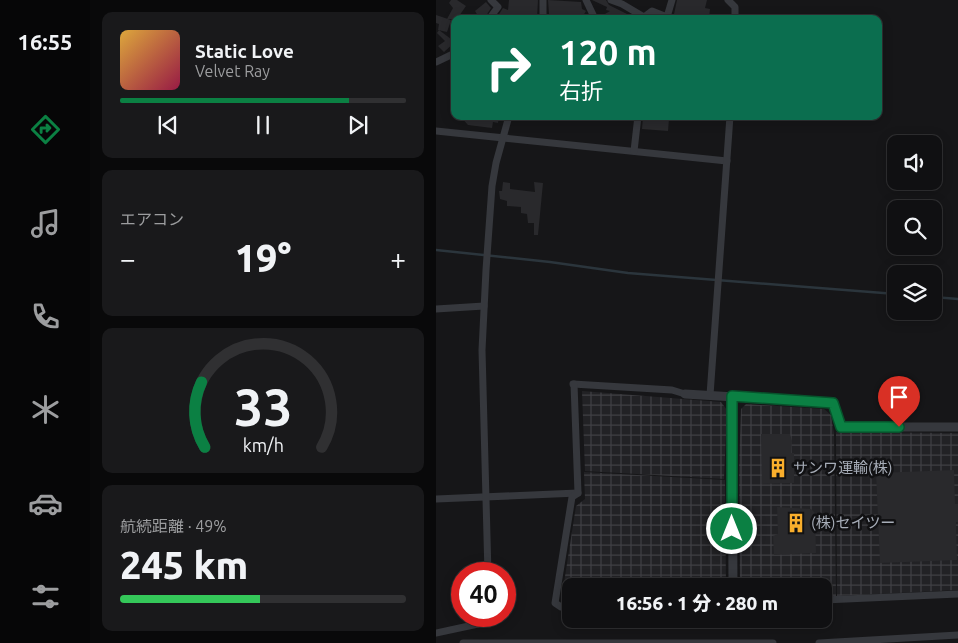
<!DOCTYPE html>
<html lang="ja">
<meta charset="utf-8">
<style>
:root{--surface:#101012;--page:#19191b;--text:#f1f3f6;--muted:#9c9d9f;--line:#303032;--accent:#0b8043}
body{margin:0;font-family:Ubuntu,"Noto Sans JP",sans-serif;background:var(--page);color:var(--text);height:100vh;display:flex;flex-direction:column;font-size:19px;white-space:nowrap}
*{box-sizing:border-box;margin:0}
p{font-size:16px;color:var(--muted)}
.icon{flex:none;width:28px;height:28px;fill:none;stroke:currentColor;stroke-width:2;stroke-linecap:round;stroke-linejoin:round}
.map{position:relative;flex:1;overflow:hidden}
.drawer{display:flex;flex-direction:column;gap:12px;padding:12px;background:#09090a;width:346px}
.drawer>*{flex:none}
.hud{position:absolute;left:15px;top:15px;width:431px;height:105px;border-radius:10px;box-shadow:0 2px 12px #0003,0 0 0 1px var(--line);background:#0b6e4f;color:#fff;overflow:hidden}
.fabs{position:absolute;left:451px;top:135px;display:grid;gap:10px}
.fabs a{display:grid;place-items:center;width:55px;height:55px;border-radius:10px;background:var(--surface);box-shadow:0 2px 12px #0003,0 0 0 1px var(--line);font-size:25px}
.speed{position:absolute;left:15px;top:562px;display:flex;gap:10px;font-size:25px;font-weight:700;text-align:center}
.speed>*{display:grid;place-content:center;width:65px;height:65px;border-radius:50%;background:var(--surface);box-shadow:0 2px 12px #0003,0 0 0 1px var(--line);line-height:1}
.speed .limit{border:8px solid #d22;background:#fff;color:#111}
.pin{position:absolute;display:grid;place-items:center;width:42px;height:42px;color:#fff;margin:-51px -21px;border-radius:50% 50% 50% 0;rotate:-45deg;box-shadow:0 0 5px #0007}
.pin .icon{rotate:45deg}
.me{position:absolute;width:55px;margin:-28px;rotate:0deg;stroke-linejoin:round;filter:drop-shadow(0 0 4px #0008)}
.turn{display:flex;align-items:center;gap:18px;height:105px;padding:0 25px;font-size:22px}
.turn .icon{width:65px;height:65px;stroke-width:2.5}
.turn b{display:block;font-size:35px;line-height:42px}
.big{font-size:38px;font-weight:800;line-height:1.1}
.drawer .widget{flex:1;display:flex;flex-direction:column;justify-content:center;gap:8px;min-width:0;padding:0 18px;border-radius:10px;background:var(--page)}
.drawer .dial{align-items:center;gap:0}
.dial svg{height:130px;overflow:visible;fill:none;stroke:var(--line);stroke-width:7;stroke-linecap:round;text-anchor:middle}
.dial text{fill:var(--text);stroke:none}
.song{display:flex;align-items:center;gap:15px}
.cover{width:60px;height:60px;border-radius:8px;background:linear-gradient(135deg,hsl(40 70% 55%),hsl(340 70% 35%))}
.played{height:5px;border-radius:2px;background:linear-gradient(90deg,var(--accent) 80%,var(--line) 80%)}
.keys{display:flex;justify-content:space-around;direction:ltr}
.heat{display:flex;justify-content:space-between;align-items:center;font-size:28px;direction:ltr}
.charge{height:8px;border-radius:4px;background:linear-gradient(90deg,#34c759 49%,var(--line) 0)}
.trip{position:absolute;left:126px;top:578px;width:270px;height:50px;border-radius:10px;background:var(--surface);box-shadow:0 2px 12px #0003,0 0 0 1px var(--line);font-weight:800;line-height:50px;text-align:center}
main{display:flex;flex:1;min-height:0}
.menu{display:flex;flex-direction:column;width:90px;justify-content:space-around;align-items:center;background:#060607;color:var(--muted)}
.menu .icon{width:35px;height:35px}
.menu .current{color:var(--accent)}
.menu b{font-size:22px;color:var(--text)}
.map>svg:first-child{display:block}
</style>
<main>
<nav class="menu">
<b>16:55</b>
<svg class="icon current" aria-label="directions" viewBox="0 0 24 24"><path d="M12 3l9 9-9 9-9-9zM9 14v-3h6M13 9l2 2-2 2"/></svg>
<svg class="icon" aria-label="music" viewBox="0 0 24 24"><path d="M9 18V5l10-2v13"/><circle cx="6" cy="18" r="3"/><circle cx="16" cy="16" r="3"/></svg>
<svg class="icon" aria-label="phone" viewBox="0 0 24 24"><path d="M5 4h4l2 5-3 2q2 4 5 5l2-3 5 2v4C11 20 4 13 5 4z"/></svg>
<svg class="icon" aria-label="climate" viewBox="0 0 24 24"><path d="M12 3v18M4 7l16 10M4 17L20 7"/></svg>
<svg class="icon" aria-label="car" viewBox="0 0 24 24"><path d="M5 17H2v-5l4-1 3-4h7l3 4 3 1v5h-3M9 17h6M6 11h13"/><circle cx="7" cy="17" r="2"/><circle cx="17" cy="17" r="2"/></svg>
<svg class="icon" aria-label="filters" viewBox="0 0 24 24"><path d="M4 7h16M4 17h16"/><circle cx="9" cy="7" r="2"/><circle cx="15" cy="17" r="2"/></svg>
</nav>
<section class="drawer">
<div class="widget">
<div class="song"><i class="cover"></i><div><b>Static Love</b><p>Velvet Ray</p></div></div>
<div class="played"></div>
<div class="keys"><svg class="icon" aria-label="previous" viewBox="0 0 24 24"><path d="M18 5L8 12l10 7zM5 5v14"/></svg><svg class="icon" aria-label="pause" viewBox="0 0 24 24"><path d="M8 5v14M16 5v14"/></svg><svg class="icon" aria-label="next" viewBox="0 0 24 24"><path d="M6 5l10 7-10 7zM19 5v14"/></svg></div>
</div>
<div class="widget"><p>エアコン</p>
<div class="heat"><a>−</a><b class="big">19°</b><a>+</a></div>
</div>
<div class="widget dial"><svg viewBox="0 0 100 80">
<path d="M14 69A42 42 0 1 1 86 69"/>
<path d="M14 69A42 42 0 0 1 12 29" stroke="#0b8043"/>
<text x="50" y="56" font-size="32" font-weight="700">33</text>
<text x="50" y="72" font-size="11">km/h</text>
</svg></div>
<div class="widget"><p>航続距離 · 49%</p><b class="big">245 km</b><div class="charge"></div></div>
</section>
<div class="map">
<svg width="522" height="643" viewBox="0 0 522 643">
<defs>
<pattern id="industrial-grid" width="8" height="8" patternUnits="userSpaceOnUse" patternTransform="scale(1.25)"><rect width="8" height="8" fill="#222225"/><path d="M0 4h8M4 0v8" fill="none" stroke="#3f3f43"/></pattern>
</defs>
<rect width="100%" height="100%" fill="#161618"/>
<g fill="url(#industrial-grid)">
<path d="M146,391l139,11 6,8 -3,69 -139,-8z"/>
<path d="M310,404l78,5 7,6 3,18 2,163h-12v-10h-84l-1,-117 2,-60z"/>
<path d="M400,432l122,1v157l-121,6z"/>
<path d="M148,472l141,8 1,106h-155v16h-10l15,-96 9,-7z"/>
</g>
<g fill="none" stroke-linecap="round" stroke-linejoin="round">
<g stroke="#2b353c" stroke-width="2.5">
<path d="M0,250l114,12 78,11 268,21"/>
<path d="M498,297l24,2"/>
</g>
</g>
<g fill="#29292c">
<path d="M15,0h6l9,6 -9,13h-10l6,-11 -4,-5z"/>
<path d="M73,0h29l-1,18 -41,1 7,-11 5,2z"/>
<path d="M112,0l33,2 1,7 4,2 -5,8h-5l-7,-4 -20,-1z"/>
<path d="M156,0h14l3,5 20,10 -1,4 -10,-4 -3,4h-15v-2l10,-6 -4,-1 1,-3z"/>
<path d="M241,0h30l-2,8 5,1 -1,10h-36z"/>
<path d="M50,2l5,6 -7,11h-4l-5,-8z"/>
<path d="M0,15l15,5 -4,12 -9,-2 1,-6 -3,-1z"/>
<path d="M3,30l16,12 -11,10 -6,-6 7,-5 -8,-8z"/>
<path d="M24,116h39l-1,7 -5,-1 -1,6 -24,-3z"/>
<path d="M207,117l26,2 -1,12 -26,-2z"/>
<path d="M67,182l7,1v6l25,3 -1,-10 9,1 -5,52h-4v-12h-6l-1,-9 -6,-1v-6l-14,-1v-5l-7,-2 -1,-8h3z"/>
<path d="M325,434h29l2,7 -1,12h3v30l-32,1z"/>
<path d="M518,470l1,34h3v18h-2l1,38 -77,3 -4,-90z"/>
<path d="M341,507l34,2 4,4 1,40 -42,2 -1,-19 5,-2z"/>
</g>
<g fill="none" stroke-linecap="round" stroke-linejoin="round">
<g stroke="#36383d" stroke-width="7">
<path d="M150,0l9,19"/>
<path d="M175,0l11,4 22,13 8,-6 15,6 5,-17"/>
<path d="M292,0l7,7v12"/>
<path d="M53,19l9,-12 -7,-7"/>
<path d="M107,19v-19"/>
<path d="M0,62l19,-9"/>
<path d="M0,131l291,30"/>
<path d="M198,151l4,-35"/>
<path d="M0,309l48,-3"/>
<path d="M137,384l99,6 13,4"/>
<path d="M274,395l20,-279"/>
<path d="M0,499l142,-6"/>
<path d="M52,574l-6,-224 4,-80 6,-84 4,-23 13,-47"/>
<path d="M388,600l134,-6"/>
<path d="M135,607h-10l-6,-4 17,-106 6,-4 -4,-109"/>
<path d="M0,633l42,-9 7,-8"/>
<path d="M27,643h310"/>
<path d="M383,643l139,-8"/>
</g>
<g stroke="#36383d" stroke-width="9">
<path d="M249,394l148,9 8,24h117"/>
<path d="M296,396l1,190"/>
</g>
</g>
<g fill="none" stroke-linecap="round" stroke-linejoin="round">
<defs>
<path id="route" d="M296,529v-133l101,7 8,24h58"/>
</defs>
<use href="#route" stroke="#07532c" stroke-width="12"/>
<use href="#route" stroke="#0b8043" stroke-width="9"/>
</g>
<defs>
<symbol id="building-bare" viewBox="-9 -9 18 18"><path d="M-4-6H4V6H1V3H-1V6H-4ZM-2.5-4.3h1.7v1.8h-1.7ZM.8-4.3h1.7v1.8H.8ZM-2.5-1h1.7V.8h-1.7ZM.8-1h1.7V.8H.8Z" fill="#f9ae2c" stroke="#111113" stroke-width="2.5" paint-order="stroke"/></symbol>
</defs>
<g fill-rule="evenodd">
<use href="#building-bare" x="328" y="454" width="28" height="28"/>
<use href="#building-bare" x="346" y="509" width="28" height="28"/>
</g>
<g text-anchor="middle" stroke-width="5" stroke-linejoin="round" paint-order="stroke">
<g font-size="15" fill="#a7adb8" stroke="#111113" text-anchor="start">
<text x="357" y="473">サンワ運輸(株)</text>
<text x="375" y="528">(株)セイツー</text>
</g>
</g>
</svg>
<div class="fabs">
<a><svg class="icon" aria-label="sound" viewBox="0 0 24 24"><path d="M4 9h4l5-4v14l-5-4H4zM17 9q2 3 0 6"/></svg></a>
<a><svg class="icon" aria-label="search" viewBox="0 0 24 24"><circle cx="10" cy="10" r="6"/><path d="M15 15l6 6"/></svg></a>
<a><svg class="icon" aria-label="layers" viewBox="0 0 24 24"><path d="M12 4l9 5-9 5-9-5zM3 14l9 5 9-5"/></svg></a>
</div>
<div class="speed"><div class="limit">40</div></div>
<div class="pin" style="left:463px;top:427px;background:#d93025"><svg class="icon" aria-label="arrive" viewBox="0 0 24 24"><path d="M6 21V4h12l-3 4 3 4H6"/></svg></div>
<svg class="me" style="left:296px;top:529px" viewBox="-20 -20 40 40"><circle r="17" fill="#0b8043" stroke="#fff" stroke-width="3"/><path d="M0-11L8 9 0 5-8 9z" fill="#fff"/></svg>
<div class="trip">16:56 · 1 分 · 280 m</div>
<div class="hud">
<div class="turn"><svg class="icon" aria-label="right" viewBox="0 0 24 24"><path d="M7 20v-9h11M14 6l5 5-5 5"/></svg><div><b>120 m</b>右折</div></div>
</div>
</div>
</main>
